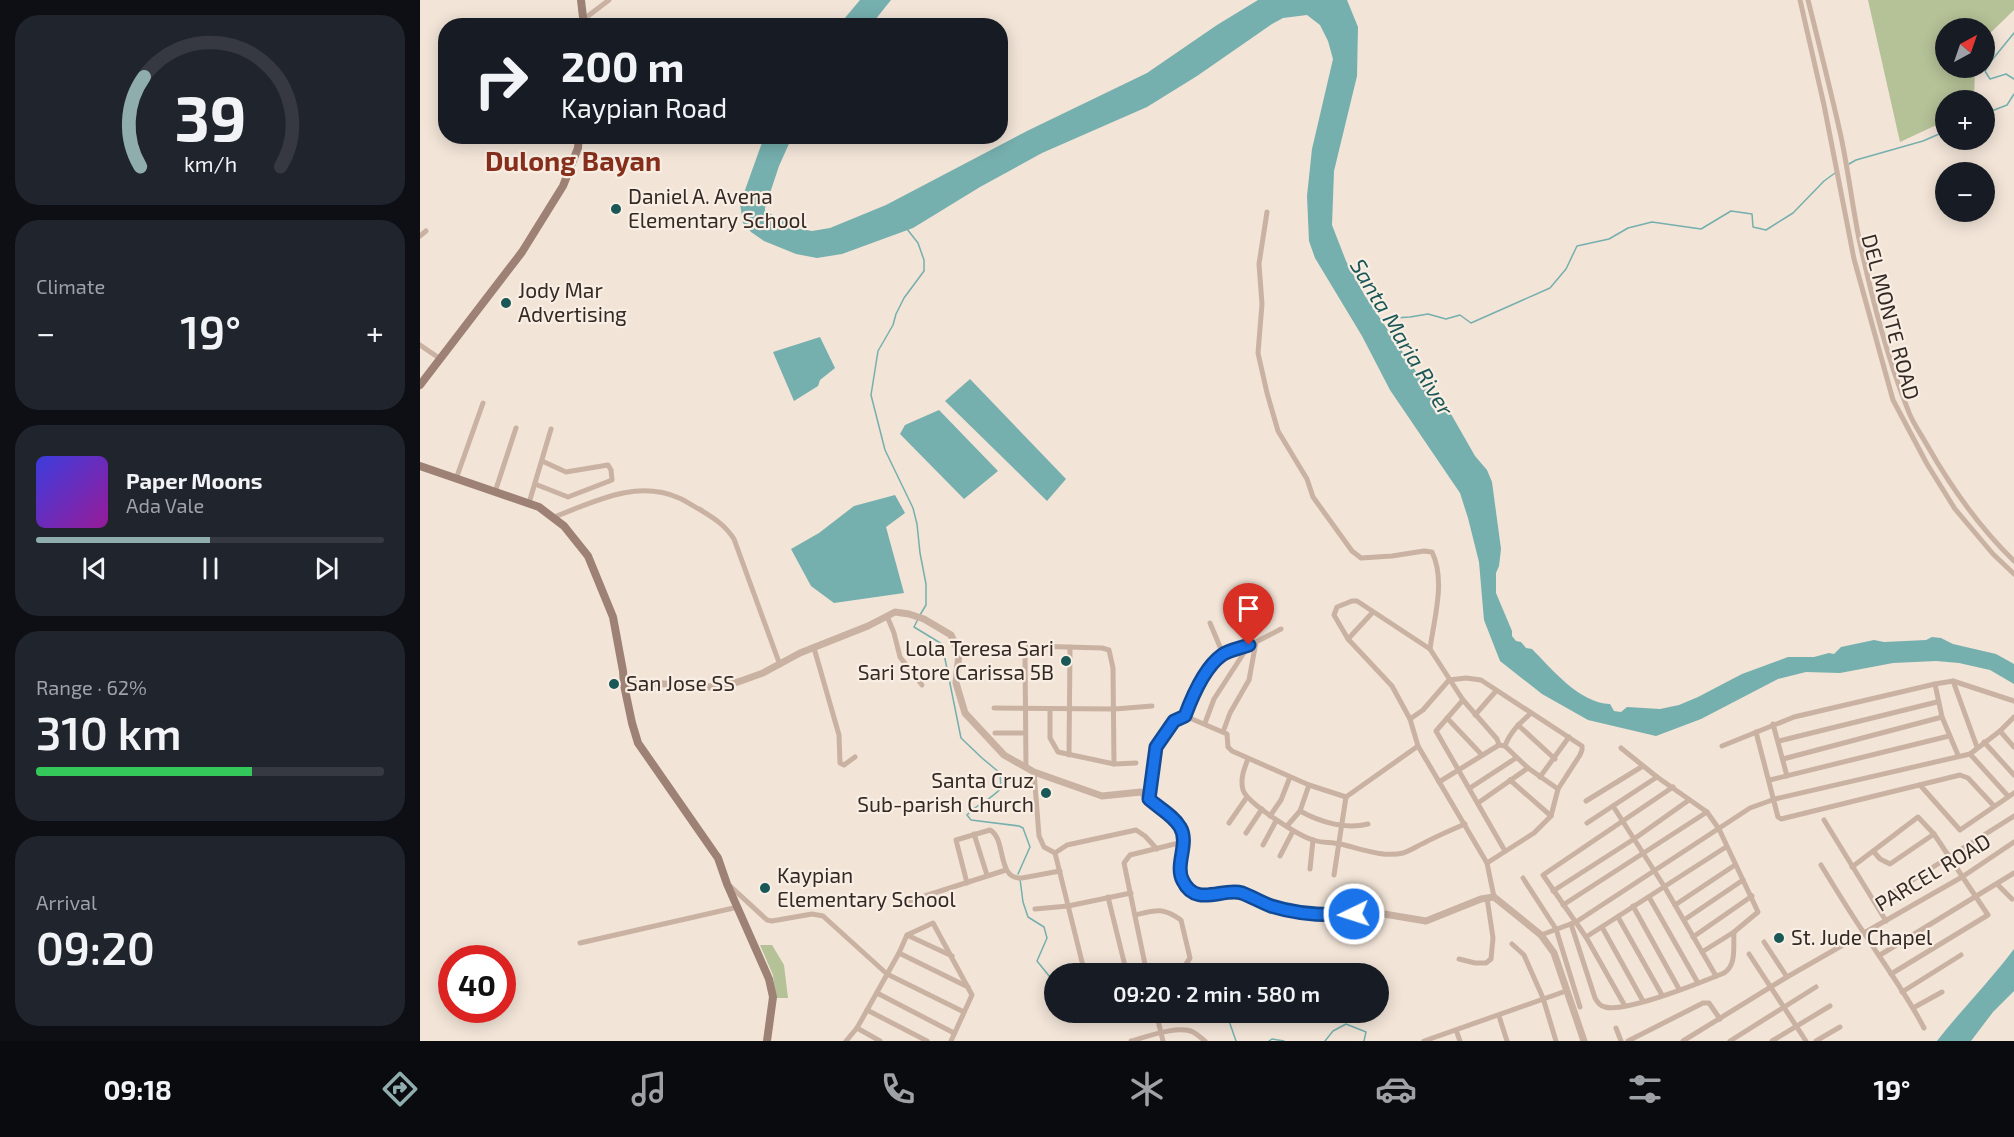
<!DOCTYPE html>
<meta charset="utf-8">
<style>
:root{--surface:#171b24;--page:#20242c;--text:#f1f3f6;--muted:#9ea1a6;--line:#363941;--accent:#90adae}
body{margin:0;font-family:"Exo 2",sans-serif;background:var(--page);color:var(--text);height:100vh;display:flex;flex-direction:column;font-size:22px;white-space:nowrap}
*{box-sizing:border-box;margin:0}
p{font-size:20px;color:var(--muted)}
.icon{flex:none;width:33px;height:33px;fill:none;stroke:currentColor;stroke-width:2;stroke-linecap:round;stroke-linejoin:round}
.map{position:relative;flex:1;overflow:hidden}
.panel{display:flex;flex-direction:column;gap:15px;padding:15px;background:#0d0f14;width:420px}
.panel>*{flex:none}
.guide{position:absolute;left:18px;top:18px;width:570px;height:126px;border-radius:24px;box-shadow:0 3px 15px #0003;background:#171b24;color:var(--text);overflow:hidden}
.needle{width:39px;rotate:40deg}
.tools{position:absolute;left:1515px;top:18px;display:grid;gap:12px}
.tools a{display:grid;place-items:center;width:60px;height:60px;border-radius:50%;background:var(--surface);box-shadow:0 3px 15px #0003;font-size:30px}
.speed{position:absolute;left:18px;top:945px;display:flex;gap:12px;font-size:30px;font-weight:700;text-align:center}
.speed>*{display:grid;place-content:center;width:78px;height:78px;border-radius:50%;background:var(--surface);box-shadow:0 3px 15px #0003;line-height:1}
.speed .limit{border:9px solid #d22;background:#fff;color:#111}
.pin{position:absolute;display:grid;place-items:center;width:51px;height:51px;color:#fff;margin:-62px -26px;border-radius:50% 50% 50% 0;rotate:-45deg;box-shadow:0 0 6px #0007}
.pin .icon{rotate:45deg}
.me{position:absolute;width:66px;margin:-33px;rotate:266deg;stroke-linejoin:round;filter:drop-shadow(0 0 4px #0008)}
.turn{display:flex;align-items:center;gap:21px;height:126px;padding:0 24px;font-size:27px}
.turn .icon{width:78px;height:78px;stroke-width:2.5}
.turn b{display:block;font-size:42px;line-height:51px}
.big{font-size:45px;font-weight:600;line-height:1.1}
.panel .tile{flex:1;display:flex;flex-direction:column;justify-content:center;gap:9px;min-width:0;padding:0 21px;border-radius:24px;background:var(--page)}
.panel .dial{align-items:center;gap:0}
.dial svg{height:156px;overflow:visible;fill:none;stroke:var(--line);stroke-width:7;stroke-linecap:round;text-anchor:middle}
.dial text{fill:var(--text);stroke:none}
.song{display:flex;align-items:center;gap:18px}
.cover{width:72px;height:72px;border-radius:9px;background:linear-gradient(135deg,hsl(240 70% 55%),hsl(300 70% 35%))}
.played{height:6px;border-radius:3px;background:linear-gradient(90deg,var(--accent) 50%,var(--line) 50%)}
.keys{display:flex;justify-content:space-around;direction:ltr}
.heat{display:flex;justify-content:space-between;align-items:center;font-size:33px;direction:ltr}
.charge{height:9px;border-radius:4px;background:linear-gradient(90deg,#34c759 62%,var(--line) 0)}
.trip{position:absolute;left:624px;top:963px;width:345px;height:60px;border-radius:30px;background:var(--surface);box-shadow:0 3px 15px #0003;font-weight:600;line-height:60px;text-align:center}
.menu{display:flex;height:96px;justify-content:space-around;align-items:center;background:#090b0e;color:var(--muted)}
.menu .icon{width:42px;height:42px}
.menu .current{color:var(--accent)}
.menu b{font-size:27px;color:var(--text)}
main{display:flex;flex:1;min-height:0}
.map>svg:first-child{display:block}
</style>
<main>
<section class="panel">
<div class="tile dial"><svg viewBox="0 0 100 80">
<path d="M14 69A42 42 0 1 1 86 69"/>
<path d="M14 69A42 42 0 0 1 16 23" stroke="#90adae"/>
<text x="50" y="56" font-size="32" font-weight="700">39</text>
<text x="50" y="72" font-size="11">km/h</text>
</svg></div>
<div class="tile"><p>Climate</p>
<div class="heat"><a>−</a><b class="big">19°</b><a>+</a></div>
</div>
<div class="tile">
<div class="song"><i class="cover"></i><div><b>Paper Moons</b><p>Ada Vale</p></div></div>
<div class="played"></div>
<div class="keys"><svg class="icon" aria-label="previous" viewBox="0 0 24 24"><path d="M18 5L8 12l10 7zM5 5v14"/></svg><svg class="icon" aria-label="pause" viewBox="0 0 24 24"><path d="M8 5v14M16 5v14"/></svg><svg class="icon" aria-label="next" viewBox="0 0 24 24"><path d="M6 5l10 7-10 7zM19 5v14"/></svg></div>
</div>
<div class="tile"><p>Range · 62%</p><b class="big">310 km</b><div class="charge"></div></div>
<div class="tile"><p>Arrival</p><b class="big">09:20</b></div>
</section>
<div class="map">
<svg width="1594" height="1041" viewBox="0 0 1594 1041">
<rect width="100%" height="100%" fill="#f2e4d7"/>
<g fill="#b5c197">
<path d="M1448,0h146v10l-29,28 -1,-10h-38v40h29l-1,32h-28l-1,21 -45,21z"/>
<path d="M340,945h12l12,20 4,33h-12l-3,-23z"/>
</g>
<g fill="#75afae">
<path d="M440,0h31l-20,25h-32z"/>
<path d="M838,0h89l11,27 -1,49 -23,95 -2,54 14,36 19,35 62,92 20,19 28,49 12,14 5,12 9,67 -2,17 -3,7v20l16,38v5l4,5 5,1 5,6 6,1c20,20 47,54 78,55l4,7 7,1 6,-5 33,2 19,-4 19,-8 44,-23 46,-17h26l15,-4 5,1 7,-7 33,-7 10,2 42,-2 6,-3 9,1 12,6 43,10 18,10v20l-24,-14 -31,-7 -23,-2 -43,2 -53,10 -34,-1 -28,7 -77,40 -45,17 -68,-16 -46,-26 -42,-33 -16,-41 -5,-58 -11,-44 -8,-25 -70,-103 -28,-54 -47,-78 -6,-17 -2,-45 5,-47 21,-90 -5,-18 -8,-16 -13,-10 -24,3 -11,6 -75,52 -50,31 -105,46 -62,34 -67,41 -71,26 -25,4 -21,-4 -32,-13 -13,-9 -8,-9 -3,-19 24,-67h28l-13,29 -14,42v3l31,17 16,3 18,-3 56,-23 141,-74 120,-58 70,-48z"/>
<path d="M400,337l15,31 -15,12 -2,6 -24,15 -21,-49z"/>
<path d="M550,379l96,100 -19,22 -102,-100z"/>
<path d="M519,410l59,61 -34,28 -64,-65 5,-9z"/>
<path d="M475,495l10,18 -19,14 18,66 -70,10 -23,-17 -20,-37 28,-16 35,-27z"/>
<path d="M1594,949v42l-21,21 -22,29h-34c25,-32 53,-60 77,-92z"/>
</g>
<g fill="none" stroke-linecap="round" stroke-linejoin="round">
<g stroke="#75afae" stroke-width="1.5">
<path d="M1594,33l-22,27 -7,11 5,8 16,-5 8,5"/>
<path d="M1564,114l23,-9 7,-11"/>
<path d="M1429,164l7,-4 67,-19 23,-10"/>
<path d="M487,229l11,14 6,17v11l-20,27 -8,16 -3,11 -15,26 -7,44 14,55 28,58 4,16 3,29 6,31v21l-6,10"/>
<path d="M959,319l31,-2 18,-3 18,5 14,-4 11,8 79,-35 16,-19 11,-23 32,-7 19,-11 24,-6 49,7 30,-18 21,3 1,13 13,3 27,-17 31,-32 11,-8"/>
<path d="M498,619l-4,8 28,17 19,94 21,20 18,15 1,15c-10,12 -24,16 -34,27l4,5 48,6 4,2 7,19 -12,27"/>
<path d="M600,879l3,23 5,15 16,10 3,11 -10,23 17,21"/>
<path d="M677,1012c10,7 19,7 29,0"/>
<path d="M799,1012l9,6 8,23"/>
<path d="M849,1041l3,-2 12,2"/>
<path d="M905,1041l8,-10 13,-7 20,8 -2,9"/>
</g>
<g stroke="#cab2a3" stroke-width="5">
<path d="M1380,0l24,105 30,154 39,141 34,64 28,45 38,45 21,20"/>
<path d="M1388,0c11,44 22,88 32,132 8,36 12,72 19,107 13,58 27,116 49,171 4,12 13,24 19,35 25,44 51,81 87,116"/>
<path d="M164,19l25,-19"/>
<path d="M847,212l-8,52 3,40 -4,49 9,40 11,38 29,48 6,18 39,54 9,7 31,-2 32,-5 8,1c14,29 2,66 -2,97"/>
<path d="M0,236l6,-5"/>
<path d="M0,345l19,13"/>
<path d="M36,479l27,-76"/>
<path d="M115,484l33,13 44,-17 -1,-10 -3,-5 -42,7 -24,-11"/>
<path d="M75,492l21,-64"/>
<path d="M109,503l22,-74"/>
<path d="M134,517c40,-15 82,-38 125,-19 7,3 14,8 20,11 15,9 26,16 35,30l46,126"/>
<path d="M467,616l7,17 6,24 22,28"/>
<path d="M790,623l13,31c-17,18 -29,38 -38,62l42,18 1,13 4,4 77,34 37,12 72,-51"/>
<path d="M928,639l25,-27"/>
<path d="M394,648l25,87 1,28 4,2 11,-8"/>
<path d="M803,654l33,-12 25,-13"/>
<path d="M1533,681l24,66"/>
<path d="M1515,684l7,33 16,38"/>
<path d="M1043,700l-27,31 69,120"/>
<path d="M574,708l121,1 37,-3"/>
<path d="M630,709v29l8,14 56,12 22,-1"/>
<path d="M1055,715l21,-24"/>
<path d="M1027,718l35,37"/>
<path d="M990,719l13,-9 26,-30 17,-2 15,2 101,66v4l-2,5 -22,34 -7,27 -17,17 -47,30"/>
<path d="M785,723l9,-24 35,-54"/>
<path d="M1353,724l14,52"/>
<path d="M1098,725l37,34"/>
<path d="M1580,731l14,16"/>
<path d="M803,732l7,-19 19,-33 7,-38"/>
<path d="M1336,732l22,85 3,2 179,-44 8,3 26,28"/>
<path d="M575,733h30"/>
<path d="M1359,741l158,-39"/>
<path d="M1564,742l30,33"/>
<path d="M1085,746l23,22 30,21"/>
<path d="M1085,746c5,-14 15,-23 26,-33"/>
<path d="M1302,746l72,-29 141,-33 18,-3 61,20"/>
<path d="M1201,748l36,29 50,35 12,17 39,83 -24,20 -32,20"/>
<path d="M1550,754l38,42"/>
<path d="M649,755l1,-108"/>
<path d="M828,759c-4,10 -8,20 -5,31 4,13 56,46 70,50 8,3 18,2 27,4 19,4 43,14 63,9 7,-2 14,-7 21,-10 13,-7 27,-13 41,-19"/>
<path d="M1363,759l159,-42"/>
<path d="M606,768l-1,-116 2,-4 4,-2 71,2 7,2 4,18 1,96"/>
<path d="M614,772l5,64 5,11 11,6 30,121"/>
<path d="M1120,777l29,-40"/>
<path d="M1090,780l41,36"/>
<path d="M1350,780l179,-44"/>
<path d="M1019,782l60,-37 6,1"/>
<path d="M1500,785l40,45 54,-37"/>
<path d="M1050,788l46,-30"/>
<path d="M730,799l7,-52 17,-26 11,-5"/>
<path d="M1166,801l57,-35"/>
<path d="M1058,803l50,-35"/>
<path d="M1193,806l51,80 52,90"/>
<path d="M880,811c20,11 46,19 68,13"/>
<path d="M850,816l11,-16 9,-23"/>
<path d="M1404,820l62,101"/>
<path d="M809,823l18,-26"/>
<path d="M1167,823l70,-46"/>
<path d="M867,826l13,-15 9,-26"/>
<path d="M826,833l16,-24"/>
<path d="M554,834l13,41"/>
<path d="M843,845l13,-24"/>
<path d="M1454,852l6,7 10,5 44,-30"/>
<path d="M635,853l12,-8 69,-15 9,6 12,13"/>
<path d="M860,856l13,-25"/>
<path d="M1401,865c14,23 28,46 43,68 20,31 43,62 60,95"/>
<path d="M1432,867l66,-50 16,17 54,81 -97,59"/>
<path d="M890,869l3,-29"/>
<path d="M914,875l12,-78"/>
<path d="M1103,878l33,51 24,78"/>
<path d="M547,883l-11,-43 34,-10c17,9 6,50 32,48l38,-7"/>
<path d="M1577,884l15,15"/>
<path d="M309,885l38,35 5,1 40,-7 11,2 64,58 77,38"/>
<path d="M1133,891l81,-52 55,-39"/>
<path d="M688,897l19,77"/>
<path d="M1074,897l-7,-34 -69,-117 -8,-27 -18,-33 -44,-47 -14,-24 3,-8 15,-6h5l73,48 33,51 34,39 2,6"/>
<path d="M1229,897l49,86"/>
<path d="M486,902l100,-32"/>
<path d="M1456,903l138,-87"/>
<path d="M1143,905l144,-93"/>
<path d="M1255,905l60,-40"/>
<path d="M1213,906l46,83"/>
<path d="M615,909l33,-3 63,-13"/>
<path d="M715,915c21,-5 27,-8 46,5l9,38 -10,15 -3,1"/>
<path d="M1198,917l44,78"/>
<path d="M1264,920l59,-40"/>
<path d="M1151,924l24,74c3,5 5,8 10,9 20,6 97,-25 119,-34 13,-8 9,-27 10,-41"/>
<path d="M1182,927l41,74"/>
<path d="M487,935l45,21"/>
<path d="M1121,935l35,-13 174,-114 25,-9 195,-45 30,-23 14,-14"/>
<path d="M1166,937l140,-90"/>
<path d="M1273,937l59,-41"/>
<path d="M1344,942l23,35"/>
<path d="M160,943l158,-36"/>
<path d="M1092,944l12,11 19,43 13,43"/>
<path d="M479,953l69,34"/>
<path d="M1329,954l57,87"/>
<path d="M1460,955l134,-82"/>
<path d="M1039,959l16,4h11l5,-4 2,-21 -6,-40"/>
<path d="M727,974l-23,-111 6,-8 53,-13"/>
<path d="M1482,992l59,-37"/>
<path d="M457,993l77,40"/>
<path d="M1205,1006l-39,-69 -43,-62 130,-88"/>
<path d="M1493,1008l29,-16"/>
<path d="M447,1010l60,31"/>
<path d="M736,1012l7,29"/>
<path d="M1079,1016l8,25"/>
<path d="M1196,1028l5,13"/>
<path d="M1036,1030l4,11"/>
<path d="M426,1041l11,-13"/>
<path d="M460,1041l-23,-13 42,-75 8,-18 26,-12 39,72 -21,46"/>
<path d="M711,1041c15,-4 47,-16 62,-9 4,2 8,6 12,9"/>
<path d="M1004,1041l142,-50"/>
<path d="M1208,1041l75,-38h6l11,16"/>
<path d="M1263,1041l104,-64 175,-100 52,-35"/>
<path d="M1310,1041l86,-54"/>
<path d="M1352,1041l58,-35"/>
<path d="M1396,1041l24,-14"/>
</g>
<path stroke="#cab2a3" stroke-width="7" d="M204,685l25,-2 61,4 28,-5 25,-9 37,-20 68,-27 27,-14 14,2 15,5 27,16 8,18 -3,30 9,30 39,42 30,17 68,24 39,-4 34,29 6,7 3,7 -4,34 1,11 6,8 8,5 21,3 14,-4 10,1 31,13 50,10 57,-3 48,8 55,-22 13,-2 47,38 13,18 30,88"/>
<g stroke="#9d8175" stroke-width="8">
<path d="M161,0l3,26"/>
<path d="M0,385l102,-133 41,-66 15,-38 1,-12"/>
<path d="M0,466l119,41 25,19 24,30 25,61 10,54 1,14 8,38 6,20 80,115 9,26 42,95 4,18 -6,44"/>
</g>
</g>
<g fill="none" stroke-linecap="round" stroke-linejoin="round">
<defs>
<path id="route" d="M829,645c-8,3 -20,5 -27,10 -17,12 -30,42 -37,61l-11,5 -18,26 -7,52c10,9 25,17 31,28 10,16 -6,38 3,54 13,27 40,6 59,12 10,4 19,9 29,13 28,9 54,10 83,8"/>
</defs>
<use href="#route" stroke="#114b97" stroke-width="15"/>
<use href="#route" stroke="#1a73e8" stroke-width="10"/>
</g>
<g fill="#1a5757" stroke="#f9eee3" stroke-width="2">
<circle cx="196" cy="209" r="6"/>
<circle cx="86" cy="303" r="6"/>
<circle cx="646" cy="661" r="6"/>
<circle cx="194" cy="684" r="6"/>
<circle cx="626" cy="793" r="6"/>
<circle cx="345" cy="888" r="6"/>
<circle cx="1359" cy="938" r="6"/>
</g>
<g text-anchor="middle" stroke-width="4.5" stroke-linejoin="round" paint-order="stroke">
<g font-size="21" fill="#352925" stroke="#f9eee3" text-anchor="start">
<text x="208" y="204">Daniel A. Avena<tspan x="208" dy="24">Elementary School</tspan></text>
<text x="98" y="298">Jody Mar<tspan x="98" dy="24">Advertising</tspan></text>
<text x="634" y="656" text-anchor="end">Lola Teresa Sari<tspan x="634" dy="24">Sari Store Carissa 5B</tspan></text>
<text x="206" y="691">San Jose SS</text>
<text x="614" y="788" text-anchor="end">Santa Cruz<tspan x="614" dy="24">Sub-parish Church</tspan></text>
<text x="357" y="883">Kaypian<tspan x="357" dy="24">Elementary School</tspan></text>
<text x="1371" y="945">St. Jude Chapel</text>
</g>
<g font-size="21" fill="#352925" stroke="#f9eee3">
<text transform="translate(1470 317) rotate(75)" y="7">DEL MONTE ROAD</text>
<text transform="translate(1513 873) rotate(-31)" y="7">PARCEL ROAD</text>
</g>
<g font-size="22" font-style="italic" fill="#1a5757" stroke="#f9eee3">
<text transform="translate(982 337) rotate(59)" y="8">Santa Maria River</text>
</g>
<g font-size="27" font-weight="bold" fill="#862f1c" stroke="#f9eee3">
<text x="153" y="171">Dulong Bayan</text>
</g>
</g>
</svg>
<div class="tools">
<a><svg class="needle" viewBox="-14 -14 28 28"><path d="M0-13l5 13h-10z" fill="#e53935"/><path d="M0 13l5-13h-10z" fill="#9ea1a6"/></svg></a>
<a>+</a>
<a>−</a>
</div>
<div class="speed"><div class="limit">40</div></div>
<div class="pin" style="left:829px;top:645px;background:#d93025"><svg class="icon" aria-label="arrive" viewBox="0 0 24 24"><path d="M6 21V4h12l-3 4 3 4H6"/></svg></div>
<svg class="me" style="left:934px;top:914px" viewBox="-20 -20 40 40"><circle r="17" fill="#1a73e8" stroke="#fff" stroke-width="3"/><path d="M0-11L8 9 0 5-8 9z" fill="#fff"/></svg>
<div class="trip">09:20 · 2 min · 580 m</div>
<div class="guide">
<div class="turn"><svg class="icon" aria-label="right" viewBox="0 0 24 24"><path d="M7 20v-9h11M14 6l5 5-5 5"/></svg><div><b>200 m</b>Kaypian Road</div></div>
</div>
</div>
</main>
<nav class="menu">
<b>09:18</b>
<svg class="icon current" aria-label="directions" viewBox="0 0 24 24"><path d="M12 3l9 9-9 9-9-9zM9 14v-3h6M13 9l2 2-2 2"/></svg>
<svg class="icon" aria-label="music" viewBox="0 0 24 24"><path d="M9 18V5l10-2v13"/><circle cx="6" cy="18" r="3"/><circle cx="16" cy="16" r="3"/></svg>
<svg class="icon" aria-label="phone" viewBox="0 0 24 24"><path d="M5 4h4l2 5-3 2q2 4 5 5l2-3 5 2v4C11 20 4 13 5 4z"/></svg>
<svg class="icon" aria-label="climate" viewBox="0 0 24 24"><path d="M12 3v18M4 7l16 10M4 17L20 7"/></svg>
<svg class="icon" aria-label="car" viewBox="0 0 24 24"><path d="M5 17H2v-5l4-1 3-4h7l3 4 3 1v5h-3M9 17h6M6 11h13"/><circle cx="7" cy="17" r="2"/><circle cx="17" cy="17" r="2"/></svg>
<svg class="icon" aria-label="filters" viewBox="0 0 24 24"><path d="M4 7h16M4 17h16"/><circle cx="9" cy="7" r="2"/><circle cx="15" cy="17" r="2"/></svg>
<b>19°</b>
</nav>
